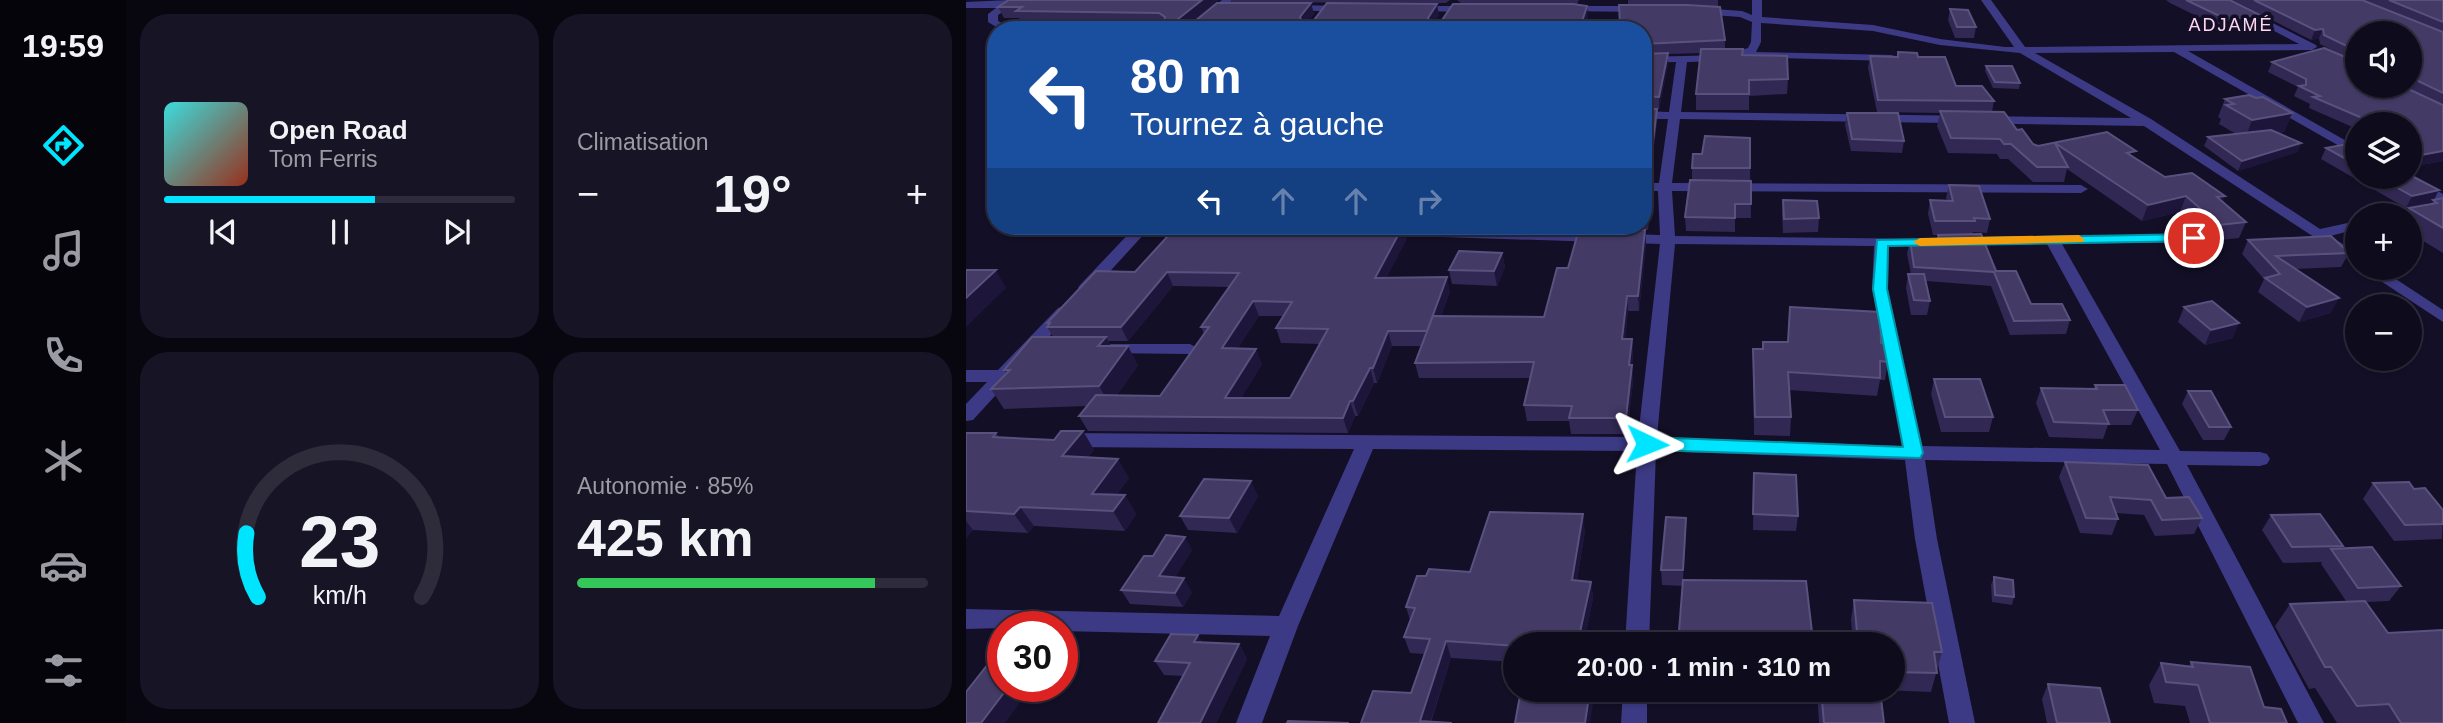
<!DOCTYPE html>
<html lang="fr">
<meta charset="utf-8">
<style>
:root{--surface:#0e0b1c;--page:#171425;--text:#f1f3f6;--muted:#9b9ba3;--line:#2e2b3b;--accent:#00e5ff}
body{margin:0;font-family:Helvetica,sans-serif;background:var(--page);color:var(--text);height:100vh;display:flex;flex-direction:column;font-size:26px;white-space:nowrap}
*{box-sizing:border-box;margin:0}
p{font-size:23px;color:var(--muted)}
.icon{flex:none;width:38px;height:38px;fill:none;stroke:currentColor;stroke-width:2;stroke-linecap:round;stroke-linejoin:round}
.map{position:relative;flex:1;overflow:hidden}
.side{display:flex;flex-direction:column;gap:14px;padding:14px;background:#08060f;width:840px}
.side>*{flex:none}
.top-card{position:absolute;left:21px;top:21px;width:665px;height:214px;border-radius:28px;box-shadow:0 2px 5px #0004,0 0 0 2px var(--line);background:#1a4fa0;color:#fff;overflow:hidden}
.fabs{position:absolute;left:1379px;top:21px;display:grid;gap:14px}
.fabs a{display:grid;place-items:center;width:77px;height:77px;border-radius:50%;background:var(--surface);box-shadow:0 2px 5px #0004,0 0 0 2px var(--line);font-size:35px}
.speed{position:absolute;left:21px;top:611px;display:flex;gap:14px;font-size:35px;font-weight:700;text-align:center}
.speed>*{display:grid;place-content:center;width:91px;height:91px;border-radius:50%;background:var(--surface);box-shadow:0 2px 5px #0004,0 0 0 2px var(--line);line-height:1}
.speed .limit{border:10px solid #d22;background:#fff;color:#111}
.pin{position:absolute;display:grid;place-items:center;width:60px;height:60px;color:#fff;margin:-30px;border:4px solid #fff;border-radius:50%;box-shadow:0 2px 7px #0007}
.me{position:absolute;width:77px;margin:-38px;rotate:92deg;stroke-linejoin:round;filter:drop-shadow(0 0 5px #0008)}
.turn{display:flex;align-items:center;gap:24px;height:147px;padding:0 28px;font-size:32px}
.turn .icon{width:91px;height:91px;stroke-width:2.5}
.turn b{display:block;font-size:49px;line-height:60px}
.lanes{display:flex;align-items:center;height:66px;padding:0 28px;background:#0003;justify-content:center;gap:35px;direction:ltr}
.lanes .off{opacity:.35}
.big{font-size:52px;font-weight:700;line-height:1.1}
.side .widget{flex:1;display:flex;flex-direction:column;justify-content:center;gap:10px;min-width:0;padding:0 24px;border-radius:28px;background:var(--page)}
.side .dial{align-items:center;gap:0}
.dial svg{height:182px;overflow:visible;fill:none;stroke:var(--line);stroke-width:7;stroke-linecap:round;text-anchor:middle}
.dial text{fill:var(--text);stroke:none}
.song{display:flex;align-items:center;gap:21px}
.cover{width:84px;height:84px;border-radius:10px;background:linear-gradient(135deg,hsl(180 70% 55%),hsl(10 70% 35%))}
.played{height:7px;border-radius:4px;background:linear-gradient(90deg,var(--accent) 60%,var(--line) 60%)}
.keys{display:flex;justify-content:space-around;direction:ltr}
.heat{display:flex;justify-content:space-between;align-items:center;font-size:38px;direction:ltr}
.charge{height:10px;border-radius:5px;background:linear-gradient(90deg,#34c759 85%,var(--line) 0)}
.side .tiles{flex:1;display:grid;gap:14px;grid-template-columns:repeat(2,1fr)}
.trip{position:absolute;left:537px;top:632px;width:402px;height:70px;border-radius:35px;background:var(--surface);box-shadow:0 2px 5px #0004,0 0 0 2px var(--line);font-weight:700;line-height:70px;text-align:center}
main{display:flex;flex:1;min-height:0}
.tabs{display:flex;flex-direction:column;width:126px;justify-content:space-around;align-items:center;background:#06040b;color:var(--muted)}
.tabs .icon{width:49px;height:49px}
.tabs .on{color:var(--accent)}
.tabs b{font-size:32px;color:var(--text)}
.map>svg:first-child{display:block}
</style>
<main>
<nav class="tabs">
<b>19:59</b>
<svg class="icon on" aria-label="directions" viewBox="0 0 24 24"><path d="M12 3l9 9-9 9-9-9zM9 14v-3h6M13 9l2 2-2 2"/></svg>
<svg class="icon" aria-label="music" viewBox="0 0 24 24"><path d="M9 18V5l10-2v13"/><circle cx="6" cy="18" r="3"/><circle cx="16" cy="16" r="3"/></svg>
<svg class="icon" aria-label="phone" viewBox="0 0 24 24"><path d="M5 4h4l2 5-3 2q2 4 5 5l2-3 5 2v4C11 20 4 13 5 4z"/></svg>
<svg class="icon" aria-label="climate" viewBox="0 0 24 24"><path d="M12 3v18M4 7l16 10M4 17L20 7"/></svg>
<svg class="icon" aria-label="car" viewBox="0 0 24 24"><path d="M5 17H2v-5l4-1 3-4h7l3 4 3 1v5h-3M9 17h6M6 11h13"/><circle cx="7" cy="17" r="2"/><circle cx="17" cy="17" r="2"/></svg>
<svg class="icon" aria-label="filters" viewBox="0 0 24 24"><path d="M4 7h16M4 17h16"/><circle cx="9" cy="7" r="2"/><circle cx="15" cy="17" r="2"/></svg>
</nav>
<section class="side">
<div class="tiles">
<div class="widget">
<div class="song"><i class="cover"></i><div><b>Open Road</b><p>Tom Ferris</p></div></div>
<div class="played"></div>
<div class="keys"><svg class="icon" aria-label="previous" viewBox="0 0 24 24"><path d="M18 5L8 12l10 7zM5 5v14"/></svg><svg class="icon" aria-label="pause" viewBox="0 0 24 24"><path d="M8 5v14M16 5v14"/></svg><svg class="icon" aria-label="next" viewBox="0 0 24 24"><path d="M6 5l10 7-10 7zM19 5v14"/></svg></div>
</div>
<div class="widget"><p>Climatisation</p>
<div class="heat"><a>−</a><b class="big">19°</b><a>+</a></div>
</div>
<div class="widget dial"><svg viewBox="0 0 100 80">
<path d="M14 69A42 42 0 1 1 86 69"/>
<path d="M14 69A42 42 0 0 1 9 41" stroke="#00e5ff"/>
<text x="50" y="56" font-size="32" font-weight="700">23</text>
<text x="50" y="72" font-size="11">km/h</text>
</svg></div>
<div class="widget"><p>Autonomie · 85%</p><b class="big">425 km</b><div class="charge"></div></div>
</div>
</section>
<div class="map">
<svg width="1477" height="723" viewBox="0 0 1477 723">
<rect width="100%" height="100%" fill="#130f26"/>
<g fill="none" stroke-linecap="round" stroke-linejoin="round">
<g fill="#3d3a85" fill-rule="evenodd">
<path d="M43,0h12l-23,15v6l6,3 96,2 5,3 -104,1 -13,-8v-8l8,-6h-30v-6z"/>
<path d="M256,0h11l-36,30h-12z"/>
<path d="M786,0h10v17l111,8 67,14 65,8h9l-33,-47h10l34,47 274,-3 -84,-44h12l89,45 1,2 -5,3 -124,1 169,96v9l-183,-104 -139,1 116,66 169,110 37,-8v8l-27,7 27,17v12l-213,-139 -464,-7 -8,64 409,2 7,4 -7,4 -409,-2 3,45 262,3 2,3 -2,3 -5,1h-43l-1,43 34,157 238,4 -113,-206 -87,1 -7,-4 7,-4 239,-2 2,3 -7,4 -132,2 118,207 80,1 7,2 3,5 -3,5 -7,2 -73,-1 137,258h-26l-131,-259 -242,-4 12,79 38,184h-26l-34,-184 -10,-79 -249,-9 -7,193h-24l12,-193 -264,-2 -75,177 -36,97h-26l34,-87 -208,-5v-5l-96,3v-20l313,7 75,-167 -290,-2 -7,-2 -3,-5 3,-5 7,-2 574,4 22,-193 -278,-9 -7,-4 7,-4 278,8 -2,-44h-15v-8h16l9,-64h-25v-8l26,1 7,-50 -33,1v-6l80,-2 25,-7 3,-6 1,-20 -12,-5 -40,-3 -5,-3 5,-3 42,3 10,4zM795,23l112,8 67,14 80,8 111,65 -450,-6 6,-50 37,-1 14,-4 154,4 5,-3 -5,-3 -136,-3 5,-10zM709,244l199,2 -2,43 31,157 -246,-9z"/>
<path d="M324,5l56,1 5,3 -5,3 -59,-2 -2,-2z"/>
<path d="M450,6h56l5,3 -5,3 -59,-1v-4z"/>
<path d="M597,6h81l5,3 -5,3 -84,-1 -2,-2z"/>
<path d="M1444,176l33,18v10l-49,-27z"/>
<path d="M170,226h61l7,4 -7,4 -52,-1 -53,58h-12l-2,-3 2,-3z"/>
<path d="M1395,268h18l64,42v12z"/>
<path d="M98,306l8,5 -2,3 -97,106 -7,1v-17l21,-22h-21v-12h32l60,-62z"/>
<path d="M143,344h81l9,5 -9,5 -87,-1 -3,-4 3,-4z"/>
<path d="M657,690h24v33h-26z"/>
</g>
</g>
<g fill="#312854" fill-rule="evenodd">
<path d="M43,0h209l-25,21 118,-18 3,11 -6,7 131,-6 -4,6 153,-4 -2,8h34l8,-21v-4h90v7l-12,-1 19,34v9l17,6 46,24 -1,15 -38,2v14h-53v-16l5,-41 -33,1v11l-9,44 -16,-1v-78l-622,-8 -2,-4h-15l-6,-11z"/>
<path d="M265,0h219l-4,3 -214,-1z"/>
<path d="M491,0h122l-2,4 -116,-1z"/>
<path d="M1200,0h64l30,15 -4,10 -31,5 -55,-27z"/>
<path d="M1267,0h210v161l-33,6v-43h-53v5l-48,-21 1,-4 -16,-8 4,-9 -30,-15 4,-10 74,-4 -26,-14 -1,-6 -8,2zM1391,33h53v53h-53z"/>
<path d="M984,9l26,18 -2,11h-19l-7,-18z"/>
<path d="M932,52l20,5 38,29 38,15 -2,11 25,18 16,14 5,2 69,-14 27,25 31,20 58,25 23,20 -7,16 -27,3 -32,-29 -38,9 -75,-52 -3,13h-31l-25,-23h-8l-3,-5 -49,-1 -11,-27 3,-13 -63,-1 -9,-44 2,-12 27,1z"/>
<path d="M1020,66l34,17 -1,6 -26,-1 -8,-17z"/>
<path d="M1259,99l67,14 -8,19 -6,1 23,10 -4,9 -59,19 -34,-25 4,-9 28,-3 -17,-10 2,-5 -3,-2z"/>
<path d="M677,109l14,13 -7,58h2l1,14 -5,36h-3l1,14 -7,67h-11l-3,28h7l1,16 -1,10 1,16 -6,53h-56l-2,-13h-42l-3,-16 6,-27h-111l-4,-15 7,-17h-30l-15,37h-3l-16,33h-3l-7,17 -260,-2 -9,-15 8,-10 -83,3 -13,-20 15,-16 -2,-3 49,-33 -6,-10 1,-2 -1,-2 88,-51 144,-44 40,1 84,-3 3,14 -20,38 64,14 -9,24 103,1 24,-49 11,-39 -14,-1v-2h78zM207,286l56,1 -28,40 3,7 -44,62 -43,-1 21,-30 -27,-19 -3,-5h20zM293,316h24l-7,12 5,15 39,1 -30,54h-49l21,-34 -25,-15z"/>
<path d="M881,113l57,28 -2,12 -51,-2 -6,-26z"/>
<path d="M1391,145v32h53l24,23 9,-2v55l-33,-20v-18h-5l4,-7 22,-4 1,-2 -26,6 -85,-49 5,-11z"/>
<path d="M726,168h58l1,50h-16v14l-49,-1 -1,-14 7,-37z"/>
<path d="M983,185l41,34 -3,14 -14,-1 -1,2 24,37 35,33 39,16 -4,14 -56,1 -19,-49 -65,-5 4,20 -3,14h-16l-5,-27 2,-14h3l-4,-20 3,-14 27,1 1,-6h-5l-5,-21 2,-14 17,1 -1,-3z"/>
<path d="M817,200l36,18 -1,14 -35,1 -1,-19z"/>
<path d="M1282,240l101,13 -8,14 -46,2 36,44 -32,9 -41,-30 6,-13 -22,-25z"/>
<path d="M536,253l3,14 -8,19 -45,-2 -3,-14z"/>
<path d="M1218,307l49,31 -28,7 -27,-23z"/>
<path d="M915,343l7,19 -3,18h-5l-3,16 -88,-6 2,27 -1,19 -36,-1 -1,-68v-18z"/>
<path d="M968,379l59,38 -4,15h-48l-10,-38z"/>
<path d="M1129,385l43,25 -7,15h-23l-5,14 -54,-2 -13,-34 5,-15 53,1z"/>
<path d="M1222,391l43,36 -7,13h-21l-21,-36z"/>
<path d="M117,431l11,19 -6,7 41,21 -12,16 8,1 11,19 -11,17 -91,-5 -6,7 -55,-3 -7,8v-105h30l3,4 55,3z"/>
<path d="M1099,462l101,36 36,20 -8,16 -39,2 -11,-21 -28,-2 2,6 -6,16 -32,-2 -21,-56z"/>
<path d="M788,473l44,43 -2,15 -43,-1z"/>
<path d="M1407,483l41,6 29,21 -1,29 -48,2 -31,-42z"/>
<path d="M292,496l-21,37 -49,-3 -8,-14z"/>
<path d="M1305,515l72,31 -2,2 60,38 -12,15 -23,1 77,121h-106l-22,-35 -6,1 -34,-63 15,-22 56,-3 -25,-37 1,-2 -39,1 -21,-33z"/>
<path d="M720,518v15l-3,47 129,52h40l-1,-13 3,-19 88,52 -11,40 -51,-2 4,33h-65l-2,-33h77v-46h-216l5,-58 -21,-1 -1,-15z"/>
<path d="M619,531l-8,49 14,2 2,16 -7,35 -70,11v18l-65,-4 -20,64 -70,1 50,-30 13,-39 -14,-1 -6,-16 6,-17 -4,-13 20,-31 44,-4z"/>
<path d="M226,550l-17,27 17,15 -9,15 -53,-3 -9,-14 32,-34z"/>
<path d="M1028,577l20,20 -2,8 -20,-3 -1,-17z"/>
<path d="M237,643l36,1 8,15 -31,64h-58l25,-47 -19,-1 -9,-14z"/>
<path d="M1225,662l73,45 23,16h-97l-5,-17 -31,-3 -5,-18 12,-22 27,4z"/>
<path d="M1082,684l62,39h-63l-5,-24z"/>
</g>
<g fill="#1d163a">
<path d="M236,0h16l-36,30 -4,-11z"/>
<path d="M345,3l3,11 -11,14 -3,-11z"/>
<path d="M471,4l2,11 -9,14 -2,-11z"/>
<path d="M621,6l1,11 -4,13 -3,-5z"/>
<path d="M1294,15l-4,10 -31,5 3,-10z"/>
<path d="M1357,29l-4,9 -8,2 4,-10z"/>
<path d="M702,53v12l-9,44v-12z"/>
<path d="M691,109v13l-7,58 -7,2v-13z"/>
<path d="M1326,113l-8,19 -39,7 7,-19z"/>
<path d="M1335,143l-4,9 -59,19 4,-10z"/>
<path d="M1477,151v10l-33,6v-10z"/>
<path d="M686,180l1,14 -5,36 -1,-14z"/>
<path d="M1473,190l-6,12 -27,6 6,-12z"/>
<path d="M1220,196l-6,16 -38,9 6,-16z"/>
<path d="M1259,196l-6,16 -2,-15z"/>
<path d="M437,226l3,14 -27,52 -4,-14z"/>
<path d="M679,230l1,14 -7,67 -1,-15z"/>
<path d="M536,253l3,14 -8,19 -3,-15z"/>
<path d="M30,270l10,18 -40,39v-29z"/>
<path d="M201,272l6,14 -45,55 -7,-14z"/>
<path d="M481,277l3,15 -20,54 -3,-15z"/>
<path d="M661,296l1,15 -5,43 -1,-15z"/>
<path d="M1373,298l-8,15 -32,9 8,-15z"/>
<path d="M287,301l6,15 -31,47 -6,-15z"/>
<path d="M1273,323l-6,15 -28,7 6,-15z"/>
<path d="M422,331l4,15 -15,37 -4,-15z"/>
<path d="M140,337l10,19 -18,-10z"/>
<path d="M666,339l1,16 -3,26 -1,-16z"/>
<path d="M162,346l10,19 -28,40 -11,-19z"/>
<path d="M290,349l6,15 -30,49 -7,-15z"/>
<path d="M666,365l1,16 -6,53 -1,-16z"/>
<path d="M404,368l4,15 -16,33 -5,-15z"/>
<path d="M384,401l5,15 -7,17 -5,-15z"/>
<path d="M117,431l11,19 -20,25 -12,-19z"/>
<path d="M152,459l11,19 -24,33 -13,-17z"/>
<path d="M285,481l7,15 -21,37 -8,-15z"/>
<path d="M159,495l11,19 -11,17 -12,-20z"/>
<path d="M54,507l14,19 -6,7 -14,-19z"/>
<path d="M617,514l2,17 -11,66 -2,-17z"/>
<path d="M720,518v15l-3,53v-16z"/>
<path d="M0,521l7,9 -7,8z"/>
<path d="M219,537l7,13 -25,40 -8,-14z"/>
<path d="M218,578l8,14 -9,15 -8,-14z"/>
<path d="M625,582l2,16 -9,46 -4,-12z"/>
<path d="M232,635l9,14 -13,-7z"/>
<path d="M480,641l5,17 -21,65 -10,-2z"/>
<path d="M273,644l8,15 -31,64h-16z"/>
<path d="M43,686h23l-27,37h-24z"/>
<path d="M624,690h5l-5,33h-5z"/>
</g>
<g fill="#433a66" stroke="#5a527e" stroke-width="2" fill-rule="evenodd">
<path d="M43,0h193l-24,19 3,3 14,-1 22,-18h94l-11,14 2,5 12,-2 13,-17 110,1 -9,14 2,4 12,-2 11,-16h120l14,2 -6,19h39l-1,-20h68l33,2 5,33 -82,4v-14h-566v-8h87l1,-5 -6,-4 -143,-2 6,-4h-24z"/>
<path d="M1220,0h44l30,15 -32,5z"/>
<path d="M1288,0h108l81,32v61l-33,-16v-44h-53v18l-33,-16 -1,-6 -8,1z"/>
<path d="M1423,0h54v22z"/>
<path d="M984,9l18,1 8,17h-19z"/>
<path d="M1358,48l33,14v24h45l41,19v46l-33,6v-33h-34l-63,-27 7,-1 -21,-10 7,-1v-6l-34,-17z"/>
<path d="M735,49h42l-1,6 45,1 1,23 -39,1v14h-53z"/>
<path d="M932,52l19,1 1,4h27l11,29h26l12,15 -116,-1 -8,-44 28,1z"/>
<path d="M702,53l-9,44 -16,-1v-42z"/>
<path d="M1020,66h26l8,17 -25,-1z"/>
<path d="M1283,95l7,3 7,-1 29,16 -40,7 -26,-15 8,-1 -9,-5z"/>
<path d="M677,109h14l-7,58 -7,2z"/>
<path d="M974,111l64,1 13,18 5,-1 11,15 5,2 69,-14 29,19 -9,2 38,24 27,-4 33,23 -8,1 29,25 -27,3 -33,-29 -38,9 -93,-62 13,24h-31l-26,-23h-7l-4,-5 -49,-1z"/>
<path d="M881,113h51l6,28 -52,-2z"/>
<path d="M1305,130l30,13 -59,18 -34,-24z"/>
<path d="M739,136l45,2v30h-58l1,-14h9z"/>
<path d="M1387,143l4,2v20l-31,-17z"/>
<path d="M1444,175l29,15 -27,6 -34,-19h32z"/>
<path d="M677,180h9l-5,36h-4z"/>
<path d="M724,180l61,1v23h-16v14l-50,-1z"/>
<path d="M983,185l30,1 11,33 -16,-1 1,3h-40l-5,-21 23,1z"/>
<path d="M1477,198v30l-34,-20 28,-5 -4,-3z"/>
<path d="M817,200l34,1 2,17 -35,1z"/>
<path d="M211,226h99l-1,2 44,1 1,-3h83l-28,52 72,-1 -20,54h-39l-15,37h-3l-17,33h-3l-7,17 -264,-2 17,-21 64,1 49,-69h-8l38,-54 -72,-1 -46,55h-74l3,-4h-3l49,-52 39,1zM287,301l39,1 -16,26 52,1 -38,69h-65l31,-49 -34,-1z"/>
<path d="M613,229l66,1 -7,66h-11l-5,43h10l-3,26h3l-6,53h-57l3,-12 -48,-1 10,-43 -119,1 18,-47 111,1 13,-49h11z"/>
<path d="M1015,234l15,37h20l15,33h31l8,16 -56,1 -20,-49 -80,-5 -4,-27 30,1 -2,-6z"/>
<path d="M1365,236l18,17 -73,3 63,42 -32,9 -42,-29 15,-4 -32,-34z"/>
<path d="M493,251l43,2 -8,18 -45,-1z"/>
<path d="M0,270h30l-30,28z"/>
<path d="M942,274h16l6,27 -16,-1z"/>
<path d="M1246,301l27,22 -28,7 -27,-23z"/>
<path d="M824,307l90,5 1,31 6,1 1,18 -8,-1v17l-92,-6 3,45h-36l-2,-68h10v-7h25z"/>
<path d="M66,337h74l-8,9h30l-29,40 -108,3 19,-19h-6z"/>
<path d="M968,379h46l13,38h-48z"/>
<path d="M1129,385h30l13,25h-35l6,14 -55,-2 -13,-34 56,1z"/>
<path d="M1222,391h23l20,36h-22z"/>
<path d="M95,431h22l-21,25 56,3 -26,35 33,1 -12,16 -93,-4 -6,7 -48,-3v-78h30l-3,4 61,3z"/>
<path d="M1099,462l83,3 18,33 23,-1 13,21 -40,2 -11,-20 -41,-3 8,22 -32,-1z"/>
<path d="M788,473l42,2 2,41 -45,-2z"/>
<path d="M238,479l47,2 -22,37 -49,-2z"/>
<path d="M1443,482l5,7 11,-1 18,22v14l-38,1 -32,-42z"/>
<path d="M524,512l93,2 -11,66 19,2 -11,50 9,1 -2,11h-71v2l-70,-5 -26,80 32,2h-91l12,-32 38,2 19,-54 -26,-2 11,-29 -9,-1 11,-31h9l3,-7 41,3z"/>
<path d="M1354,514l23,32 -51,1 -21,-32z"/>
<path d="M700,517l20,1 -3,52h-22z"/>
<path d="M200,535l19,2 -26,39 25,2 -9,15 -54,-3 23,-34h9z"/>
<path d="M1406,547l29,39 -43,2 -27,-39z"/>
<path d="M1028,577l19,3 1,17 -19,-2z"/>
<path d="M717,580l123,1 6,51h45l-3,-32 78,3 10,49h-8l3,21 -43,-1v-28h-216z"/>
<path d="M1399,601l23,32 55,-3v93h-42l-12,-19 -32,2 -26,-39h-6l-35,-63z"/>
<path d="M205,634l27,1 -4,7 45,2 -39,79h-42l32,-60 -35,-2z"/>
<path d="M26,659l11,1v26h6l-28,37h-15v-31z"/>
<path d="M1225,662l59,5 14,40 17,2 6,14h-77l-12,-38 -32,-3 -5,-19 32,4z"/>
<path d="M1082,684l52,4 10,35h-53z"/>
<path d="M555,690h69l-5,33h-70z"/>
<path d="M855,690h59l4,33h-60z"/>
<path d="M322,721l61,2h-62z"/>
</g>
<path fill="#00e5ff" stroke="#0095a6" stroke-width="2" d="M1228,234l5,1v6l-311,5 -1,43 36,164 -3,5 -273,-8 -6,-2 -2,-4 2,-5 6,-2 256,10 -30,-158 4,-49z"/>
<path fill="#f59e0b" d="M1113,235l6,5 -2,2 -163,4 -7,-4 7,-4z"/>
<g text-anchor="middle" stroke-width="7" stroke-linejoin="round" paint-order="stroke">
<g font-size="18" letter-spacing="2" fill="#ffd6f0" stroke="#130f26">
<text x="1265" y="31">ADJAMÉ</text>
</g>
</g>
</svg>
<div class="fabs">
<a><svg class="icon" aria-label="sound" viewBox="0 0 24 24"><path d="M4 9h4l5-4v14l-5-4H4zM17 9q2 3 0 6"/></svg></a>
<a><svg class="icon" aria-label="layers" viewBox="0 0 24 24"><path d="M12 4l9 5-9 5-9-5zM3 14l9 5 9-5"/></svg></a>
<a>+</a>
<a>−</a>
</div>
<div class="speed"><div class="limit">30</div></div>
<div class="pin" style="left:1228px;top:238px;background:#d93025"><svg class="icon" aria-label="arrive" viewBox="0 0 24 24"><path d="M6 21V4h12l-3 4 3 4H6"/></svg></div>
<svg class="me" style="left:681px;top:444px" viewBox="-20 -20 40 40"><path d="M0-17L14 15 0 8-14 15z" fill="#00e5ff" stroke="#fff" stroke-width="4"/></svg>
<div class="trip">20:00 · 1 min · 310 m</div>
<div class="top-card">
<div class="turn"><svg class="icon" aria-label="left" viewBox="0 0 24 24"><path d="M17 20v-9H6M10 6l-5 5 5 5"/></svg><div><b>80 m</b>Tournez à gauche</div></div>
<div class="lanes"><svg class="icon" aria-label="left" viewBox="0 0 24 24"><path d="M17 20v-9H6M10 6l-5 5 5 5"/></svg><svg class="icon off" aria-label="ahead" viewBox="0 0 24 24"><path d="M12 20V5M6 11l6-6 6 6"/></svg><svg class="icon off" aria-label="ahead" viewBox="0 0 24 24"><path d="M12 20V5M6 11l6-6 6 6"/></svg><svg class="icon off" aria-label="right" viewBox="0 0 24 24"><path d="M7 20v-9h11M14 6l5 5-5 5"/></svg></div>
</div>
</div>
</main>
